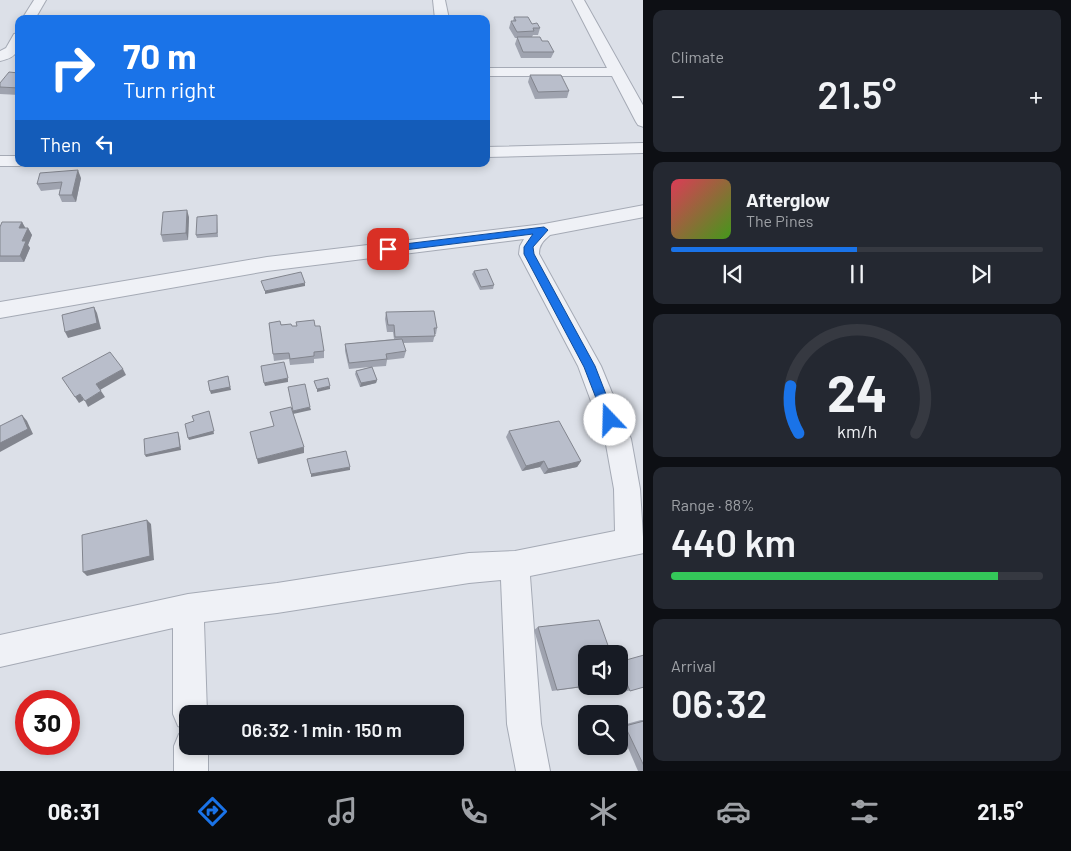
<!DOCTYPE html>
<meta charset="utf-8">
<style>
:root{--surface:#171b24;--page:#242831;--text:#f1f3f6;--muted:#9ea1a6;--line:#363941;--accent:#1a73e8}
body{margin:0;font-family:Barlow,sans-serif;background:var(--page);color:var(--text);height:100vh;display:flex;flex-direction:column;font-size:19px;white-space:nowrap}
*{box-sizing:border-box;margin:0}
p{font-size:16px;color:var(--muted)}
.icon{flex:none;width:28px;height:28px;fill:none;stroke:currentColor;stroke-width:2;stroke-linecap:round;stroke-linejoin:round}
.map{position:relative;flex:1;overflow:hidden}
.side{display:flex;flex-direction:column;gap:10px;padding:10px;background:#0d0f14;width:428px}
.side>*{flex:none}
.banner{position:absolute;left:15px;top:15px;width:475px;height:152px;border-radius:10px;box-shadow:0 2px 8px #0003;background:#1a73e8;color:#fff;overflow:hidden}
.tools{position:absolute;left:578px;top:645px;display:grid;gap:10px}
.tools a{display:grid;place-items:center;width:50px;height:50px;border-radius:10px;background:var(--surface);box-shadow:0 2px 8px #0003;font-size:25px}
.speed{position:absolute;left:15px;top:690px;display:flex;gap:10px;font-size:25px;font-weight:700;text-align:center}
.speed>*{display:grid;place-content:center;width:65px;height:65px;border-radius:50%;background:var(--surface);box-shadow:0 2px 8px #0003;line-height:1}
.speed .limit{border:8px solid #d22;background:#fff;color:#111}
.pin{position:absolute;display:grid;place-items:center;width:42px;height:42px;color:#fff;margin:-21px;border-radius:10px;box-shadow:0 2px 8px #0006}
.me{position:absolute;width:55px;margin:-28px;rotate:339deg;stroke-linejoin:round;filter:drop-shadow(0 0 4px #0008)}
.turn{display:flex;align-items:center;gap:18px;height:105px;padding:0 25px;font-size:22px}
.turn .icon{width:65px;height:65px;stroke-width:2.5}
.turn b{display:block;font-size:35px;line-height:42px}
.then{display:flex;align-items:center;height:48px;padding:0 25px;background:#0003;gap:10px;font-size:19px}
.big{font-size:38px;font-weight:600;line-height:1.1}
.side .card{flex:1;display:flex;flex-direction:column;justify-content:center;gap:8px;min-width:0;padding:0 18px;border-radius:10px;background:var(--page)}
.side .dial{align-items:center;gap:0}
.dial svg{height:130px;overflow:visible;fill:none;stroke:var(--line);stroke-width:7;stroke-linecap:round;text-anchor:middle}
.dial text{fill:var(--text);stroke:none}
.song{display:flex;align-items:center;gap:15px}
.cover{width:60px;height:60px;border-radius:8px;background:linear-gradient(135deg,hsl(350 70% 55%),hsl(100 70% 35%))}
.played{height:5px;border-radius:2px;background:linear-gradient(90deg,var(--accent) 50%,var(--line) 50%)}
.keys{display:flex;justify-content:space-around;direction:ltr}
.heat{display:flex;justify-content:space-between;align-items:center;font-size:28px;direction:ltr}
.charge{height:8px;border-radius:4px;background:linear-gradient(90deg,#34c759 88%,var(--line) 0)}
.trip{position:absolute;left:179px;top:705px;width:285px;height:50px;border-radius:10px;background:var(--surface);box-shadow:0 2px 8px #0003;font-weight:600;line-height:50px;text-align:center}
.tabs{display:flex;height:80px;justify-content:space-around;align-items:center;background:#090b0e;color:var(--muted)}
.tabs .icon{width:35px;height:35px}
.tabs .on{color:var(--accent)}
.tabs b{font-size:22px;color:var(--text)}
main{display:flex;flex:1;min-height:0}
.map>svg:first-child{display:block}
</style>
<main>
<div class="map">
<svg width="644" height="771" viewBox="0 0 644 771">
<rect width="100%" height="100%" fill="#dce0e8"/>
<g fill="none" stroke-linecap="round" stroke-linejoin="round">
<defs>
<g id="street">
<path d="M34,0h12l-11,19h-13z"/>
<path d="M433,0h12l4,19h-14z"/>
<path d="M572,0h12l60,107v20l-6,-2 -2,-3 -24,-46h-126v-8h121z"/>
<path d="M19,33c0,17 0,24 -19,28v-10l6,-3 8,-14z"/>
<path d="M644,143v10l-158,4v-10z"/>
<path d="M0,156h19v8h7l-7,2h-19z"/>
<path d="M644,205v12l-94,18c-7,6 -11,10 -11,19l62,112 30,73 9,50 4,64 -114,23 11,148 9,47h-34l-9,-47 -6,-144 -32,3 -192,30 -73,9 3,92h-19v16l-10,-4 -5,-12v-86l-173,39v-32l188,-41 89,-11 192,-30 46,-2 100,-20 -1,-42 -9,-50 -27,-73 -59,-112 1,-8 4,-7 -257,32 -267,47v-16l267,-45 277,-33z"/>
<path d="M188,730v16h20v25h-34v-25l5,-12z"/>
</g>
</defs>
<use href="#street" stroke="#a5aab5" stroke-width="2"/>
<use href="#street" fill="#eff1f6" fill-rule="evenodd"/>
</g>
<g fill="#9fa3af">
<path d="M514,17l18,7 8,4 -2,7h-5l-1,2 10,4 12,11 -3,6h-30l-6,-14 2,-6h-2l-6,-10 2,-7h2z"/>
<path d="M19,73v22l-19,-1v-11z"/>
<path d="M530,75l39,16 -2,7 -32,1 -7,-17z"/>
<path d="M81,178l-5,24h-14l-3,-7 1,-6 -19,2 -4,-7z"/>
<path d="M217,215l1,22 -21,1 -1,-3z"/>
<path d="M189,217l-1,23 -25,2 -2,-7z"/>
<path d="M22,222l3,6h3l4,7 -4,10 2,3 -6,14h-24v-35z"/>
<path d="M474,271l20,14 -1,4 -13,1 -8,-16z"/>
<path d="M386,312l51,16 -1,6h-1l-2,8 -30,1 3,8 -2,7 -17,2 -1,6 -14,1 5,13 -1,3 -16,4 -5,-13 1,-3 14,-4 -21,2 -4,-18v-7l49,-5 -1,-7h-6l-2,-13z"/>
<path d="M269,323l23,3h23l9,25v7l-10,1v4l-24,2 -1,-6 -15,2z"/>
<path d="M509,431l72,30 -4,6 -33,7 -4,-7 -18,4 -16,-34z"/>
<path d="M538,627l48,27v32h5l-39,5 -18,-61z"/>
<path d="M619,662l25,25 -21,5 -4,-10z"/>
<path d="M641,720h3v51h-6l-19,-44v-1z"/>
</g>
<g fill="#82858e">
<path d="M78,170l3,8 -5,24 -4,-7z"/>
<path d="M187,210l2,7 -1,23 -2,-7z"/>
<path d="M22,222l4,7 -7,-1z"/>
<path d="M28,228l4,7 -4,10 2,3 -6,14 -4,-6 2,-15z"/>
<path d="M305,283v3l-40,8v-3z"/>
<path d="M94,307l3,6 4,16 -33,9 -3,-6z"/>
<path d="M123,369l3,6 -26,15 -4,-6z"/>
<path d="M228,376l3,14 -20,4 -1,-3z"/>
<path d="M288,378v4l-23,4 -1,-3z"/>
<path d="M377,380l-1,3 -16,4 1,-4z"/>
<path d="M330,386v3l-13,3v-3z"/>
<path d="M101,391l4,6 -17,10 -3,-6z"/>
<path d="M80,394l4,6 -5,3 -4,-6z"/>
<path d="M310,407l1,3 -18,4v-3z"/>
<path d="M209,411l5,23 -25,6 -1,-2z"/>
<path d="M22,415l5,6 6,13 -33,18v-9z"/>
<path d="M178,432l1,3 2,15 -35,7 -1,-2z"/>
<path d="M304,447v6l-46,11 -1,-5z"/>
<path d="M544,461l-4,6 -18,4 4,-5z"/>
<path d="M581,461l-4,6 -33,7 4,-5z"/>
<path d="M350,467v3l-39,7v-3z"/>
<path d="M147,520l4,4 3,36 -67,16 -4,-4z"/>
</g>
<g fill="#b9becb" stroke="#82858e">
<path d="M514,17h14l4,7 5,-1 3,5h-7l1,3 -17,1 -6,-11h5z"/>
<path d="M517,37h23l2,4h6l6,11h-31z"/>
<path d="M9,72l10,1v15l-19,-1v-4z"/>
<path d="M530,75h31l8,16 -31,1z"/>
<path d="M78,170l-6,25h-13l3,-13 -25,2 3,-11z"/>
<path d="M187,210l-1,23 -25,2 2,-23z"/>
<path d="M217,215v18l-21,2 1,-18z"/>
<path d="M2,222h20l-3,6h9l-6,13h4l-6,15h-20v-29z"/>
<path d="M487,269l7,16 -13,2 -7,-16z"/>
<path d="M301,272l4,11 -40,8 -4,-10z"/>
<path d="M94,307l3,16 -32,9 -3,-17z"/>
<path d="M434,311l3,17h-3l1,8 -40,1 -1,-12h-6l-2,-13z"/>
<path d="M314,320l1,6h5l4,25 -10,1v4l-24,3 -1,-6 -16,1 -4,-31 11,-2 1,4 10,-1 1,2h5l-1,-4z"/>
<path d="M402,339l4,12 -20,3 1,5 -38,4 -4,-19z"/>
<path d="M110,352l13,17 -27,15 5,7 -16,10 -5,-7 -5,3 -13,-19z"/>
<path d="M284,362l4,16 -24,5 -3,-17z"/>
<path d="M372,367l5,13 -16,3 -5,-12z"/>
<path d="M228,376l2,11 -20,4 -2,-10z"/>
<path d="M328,378l2,8 -13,3 -3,-8z"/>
<path d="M305,384l5,23 -17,4 -5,-24z"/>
<path d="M291,407l13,40 -47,12 -7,-27 24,-6 -4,-14z"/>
<path d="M209,411l5,20 -26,7 -3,-14 9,-3 -2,-5z"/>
<path d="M22,415l6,14 -28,14v-17z"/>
<path d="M559,421l22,40 -33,8 -4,-8 -18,5 -17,-35z"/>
<path d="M178,432l2,15 -35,8 -1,-16z"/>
<path d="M346,451l4,16 -39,7 -4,-15z"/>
<path d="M147,520l3,36 -67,16 -1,-37z"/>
<path d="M599,620l12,34h-25v32l-29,4 -19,-63z"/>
<path d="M644,655v32l-14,4 -11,-26v-3z"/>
<path d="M644,721v45l-19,-40z"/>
</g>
<path fill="#1a73e8" stroke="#114b97" d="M544,227l4,3 -15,17 1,7 61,112 21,54 -1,4 -5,2 -4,-2 -22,-57 -60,-113v-7l9,-13 -145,18 -5,-3 5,-3z"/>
</svg>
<div class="tools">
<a><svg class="icon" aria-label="sound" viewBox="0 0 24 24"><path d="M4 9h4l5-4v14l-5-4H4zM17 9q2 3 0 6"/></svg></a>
<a><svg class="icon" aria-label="search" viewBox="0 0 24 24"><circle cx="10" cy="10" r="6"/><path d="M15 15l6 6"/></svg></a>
</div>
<div class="speed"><div class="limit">30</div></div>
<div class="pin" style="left:388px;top:249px;background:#d93025"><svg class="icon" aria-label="arrive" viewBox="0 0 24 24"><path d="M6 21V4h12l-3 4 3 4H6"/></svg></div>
<svg class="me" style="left:610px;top:420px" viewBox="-20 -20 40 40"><circle r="19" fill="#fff"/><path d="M0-13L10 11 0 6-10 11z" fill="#1a73e8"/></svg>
<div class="trip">06:32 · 1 min · 150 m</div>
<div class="banner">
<div class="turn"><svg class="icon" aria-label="right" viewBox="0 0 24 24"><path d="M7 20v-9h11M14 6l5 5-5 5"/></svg><div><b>70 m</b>Turn right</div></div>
<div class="then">Then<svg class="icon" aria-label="left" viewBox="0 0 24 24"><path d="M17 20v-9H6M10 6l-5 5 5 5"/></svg></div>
</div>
</div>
<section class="side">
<div class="card"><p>Climate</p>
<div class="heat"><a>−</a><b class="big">21.5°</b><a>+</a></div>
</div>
<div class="card">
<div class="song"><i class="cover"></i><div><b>Afterglow</b><p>The Pines</p></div></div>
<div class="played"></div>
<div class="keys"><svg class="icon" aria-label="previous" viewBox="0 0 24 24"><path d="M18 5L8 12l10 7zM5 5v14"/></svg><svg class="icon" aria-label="pause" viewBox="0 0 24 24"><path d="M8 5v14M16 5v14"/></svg><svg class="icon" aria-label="next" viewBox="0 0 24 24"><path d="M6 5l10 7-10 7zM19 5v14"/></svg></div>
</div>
<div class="card dial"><svg viewBox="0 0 100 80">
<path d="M14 69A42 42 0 1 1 86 69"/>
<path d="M14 69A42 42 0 0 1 9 40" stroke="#1a73e8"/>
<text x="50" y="56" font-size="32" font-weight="700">24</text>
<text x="50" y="72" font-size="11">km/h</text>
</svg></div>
<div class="card"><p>Range · 88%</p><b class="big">440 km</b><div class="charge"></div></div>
<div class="card"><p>Arrival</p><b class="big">06:32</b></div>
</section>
</main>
<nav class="tabs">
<b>06:31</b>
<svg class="icon on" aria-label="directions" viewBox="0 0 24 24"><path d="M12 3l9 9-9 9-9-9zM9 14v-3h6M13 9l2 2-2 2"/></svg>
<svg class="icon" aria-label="music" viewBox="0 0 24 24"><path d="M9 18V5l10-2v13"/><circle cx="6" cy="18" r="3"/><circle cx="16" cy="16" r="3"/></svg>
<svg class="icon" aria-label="phone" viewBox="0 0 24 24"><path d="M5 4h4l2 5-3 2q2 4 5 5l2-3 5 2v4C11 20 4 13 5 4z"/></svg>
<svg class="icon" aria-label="climate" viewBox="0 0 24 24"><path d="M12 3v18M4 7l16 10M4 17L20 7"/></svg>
<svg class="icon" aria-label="car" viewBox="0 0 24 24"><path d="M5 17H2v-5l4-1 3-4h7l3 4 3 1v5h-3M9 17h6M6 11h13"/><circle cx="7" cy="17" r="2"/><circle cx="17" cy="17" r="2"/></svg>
<svg class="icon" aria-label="filters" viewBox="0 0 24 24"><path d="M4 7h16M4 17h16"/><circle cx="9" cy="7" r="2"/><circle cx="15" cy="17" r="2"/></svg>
<b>21.5°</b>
</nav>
